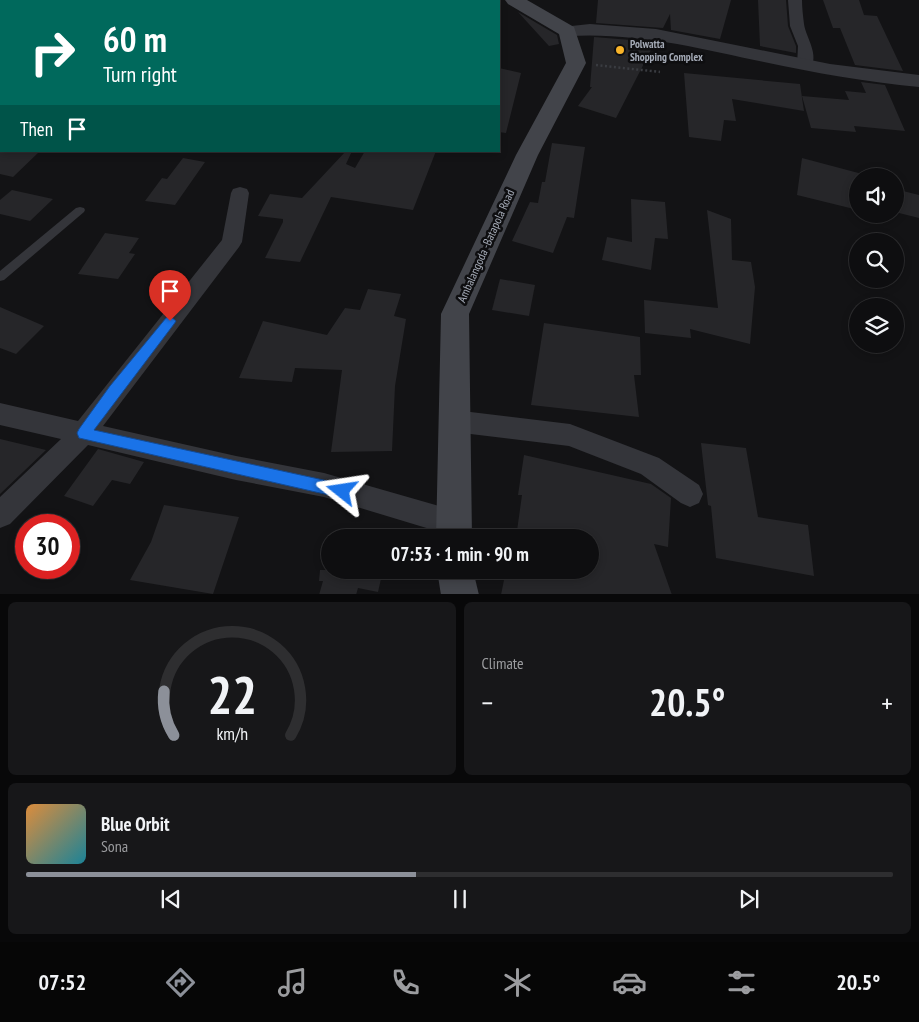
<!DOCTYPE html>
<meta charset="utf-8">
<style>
:root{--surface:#0e0e10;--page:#171719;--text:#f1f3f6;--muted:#9b9c9f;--line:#2e2e30;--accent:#8c9099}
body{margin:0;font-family:"PT Sans Narrow",sans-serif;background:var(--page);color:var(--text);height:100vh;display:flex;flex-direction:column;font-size:19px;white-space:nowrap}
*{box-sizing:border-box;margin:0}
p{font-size:16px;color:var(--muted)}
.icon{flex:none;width:28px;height:28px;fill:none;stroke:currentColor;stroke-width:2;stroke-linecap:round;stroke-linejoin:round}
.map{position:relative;height:594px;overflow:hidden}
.panel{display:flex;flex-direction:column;gap:8px;padding:8px;background:#080809;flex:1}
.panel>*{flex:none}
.guide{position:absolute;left:0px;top:0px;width:500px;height:152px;box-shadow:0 2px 8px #0003,0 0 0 1px var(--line);background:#00695c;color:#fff;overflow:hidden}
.fabs{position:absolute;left:849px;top:168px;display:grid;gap:10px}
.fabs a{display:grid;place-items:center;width:55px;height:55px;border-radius:50%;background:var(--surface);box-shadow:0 2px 8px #0003,0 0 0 1px var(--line);font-size:25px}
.speed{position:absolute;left:15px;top:514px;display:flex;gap:10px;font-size:25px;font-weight:700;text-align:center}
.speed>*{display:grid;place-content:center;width:65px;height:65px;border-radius:50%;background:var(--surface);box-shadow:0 2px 8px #0003,0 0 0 1px var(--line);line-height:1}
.speed .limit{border:8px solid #d22;background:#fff;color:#111}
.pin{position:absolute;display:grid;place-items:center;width:42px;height:42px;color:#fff;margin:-51px -21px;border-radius:50% 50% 50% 0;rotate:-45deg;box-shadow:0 0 5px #0007}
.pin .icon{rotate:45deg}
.me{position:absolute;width:55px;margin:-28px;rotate:285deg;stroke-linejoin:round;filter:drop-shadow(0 0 4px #0008)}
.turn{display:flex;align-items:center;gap:18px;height:105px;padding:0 20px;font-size:22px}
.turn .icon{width:65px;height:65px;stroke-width:2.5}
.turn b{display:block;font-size:35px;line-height:42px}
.then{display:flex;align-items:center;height:48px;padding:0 20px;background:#0003;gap:10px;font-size:19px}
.big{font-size:38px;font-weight:600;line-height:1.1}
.panel .tile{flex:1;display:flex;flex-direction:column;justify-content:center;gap:8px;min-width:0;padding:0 18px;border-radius:8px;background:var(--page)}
.panel .dial{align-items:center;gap:0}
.dial svg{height:130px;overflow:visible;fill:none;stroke:var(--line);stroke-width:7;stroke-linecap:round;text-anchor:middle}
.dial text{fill:var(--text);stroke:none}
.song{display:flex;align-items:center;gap:15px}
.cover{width:60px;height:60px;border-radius:8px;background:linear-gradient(135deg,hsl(30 70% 55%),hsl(190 70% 35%))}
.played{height:5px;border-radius:2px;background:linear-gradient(90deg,var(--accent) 45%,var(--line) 45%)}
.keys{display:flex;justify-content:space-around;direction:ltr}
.heat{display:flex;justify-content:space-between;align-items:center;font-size:28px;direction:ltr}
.panel .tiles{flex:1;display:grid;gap:8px;grid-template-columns:1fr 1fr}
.tile:last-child{grid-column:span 2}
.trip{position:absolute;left:321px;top:529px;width:278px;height:50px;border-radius:25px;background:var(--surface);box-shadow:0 2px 8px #0003,0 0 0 1px var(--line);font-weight:600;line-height:50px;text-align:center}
.dock{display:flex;height:80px;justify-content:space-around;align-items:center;background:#060606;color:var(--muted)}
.dock .icon{width:35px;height:35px}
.dock .selected{color:var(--accent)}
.dock b{font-size:22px;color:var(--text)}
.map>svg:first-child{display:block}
</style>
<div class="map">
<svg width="919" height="595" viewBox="0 0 919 595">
<rect width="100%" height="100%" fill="#131315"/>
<g fill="#262629">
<path d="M598,0h133l-11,39 -49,-9 -1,-16 -7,14 -67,-5z"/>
<path d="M758,0h28l2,26 8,20v7l-36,-7z"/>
<path d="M823,0h36l5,15 13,1 26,55 -48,-6 -15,-37h-7z"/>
<path d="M518,12l39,23 2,9 -10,2z"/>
<path d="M594,37l61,5 -39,76 -38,-12 14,-19h-2z"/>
<path d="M499,68l22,5 -15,60 -7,-1z"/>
<path d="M684,73l116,11 4,27 -72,-12 4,22 -12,-1 -3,21 -32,-4z"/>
<path d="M861,82l24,3 20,46 -51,-5 2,6 -45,-4 -9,-32 47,4 -4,-9 21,2z"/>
<path d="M552,143l33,4 -11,71 -7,-1 -14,36 -41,-12 18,-39 8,1 4,-21h3z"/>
<path d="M0,151h40l-27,26 -13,-3z"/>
<path d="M346,151h6l-6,13 9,4 10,-17h71l-23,59 -82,-13 -31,65 -35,-4 18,-36v-3l-25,-3 12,-22 32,4z"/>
<path d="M183,158l22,4 -30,43 -30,-4 17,-23 5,1z"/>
<path d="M802,158l64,17 -8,1v34l-61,-15z"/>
<path d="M895,189l24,6v23l-24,-6z"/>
<path d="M12,190l41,9 -23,22 -30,-7v-14z"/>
<path d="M631,199l34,3 3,37 -13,-1 -4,32 -49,-10 5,-23 25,5z"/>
<path d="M707,210l24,9 1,41 19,2 4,25 -5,57 -60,-15 1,9 -46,-5 -1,-33 74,8z"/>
<path d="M105,233l34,5 -10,15 6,1 -17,25 -40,-5z"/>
<path d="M500,279l35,6 -6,31 -37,-6z"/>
<path d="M368,289l33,5 -7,22 12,3 -11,67 -3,65 -61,1 11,-82 -47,-2 -3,14 -53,-4 24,-57 64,14 18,-27 15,2z"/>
<path d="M0,307l44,19 -28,28 -16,-6z"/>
<path d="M544,323l96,14 1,38h-7l5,42 -108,-12z"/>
<path d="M0,439l46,11 -46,44z"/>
<path d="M701,443l45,5 12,69 50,8 6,51 -98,-18 -5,-52 -3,-1z"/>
<path d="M98,449l46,13 -14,22 -18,-4 -19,26 -29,-10z"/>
<path d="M524,455l127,29 20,14 -3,49 -14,-3 18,51h-171l5,-25h84v-32h-74l6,-43h-4z"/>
<path d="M164,505l75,12 -26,77 -83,-14 21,-38z"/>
<path d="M339,529l30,7 -33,2z"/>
<path d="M330,558v12h53l-5,22 -20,-4 -2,7h-37l4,-14h-4l1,-11h6z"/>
</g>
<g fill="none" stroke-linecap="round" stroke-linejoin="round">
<path stroke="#3a3c41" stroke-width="2.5" stroke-dasharray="2 2.5" stroke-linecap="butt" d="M596,65l64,7"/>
<path fill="#34353a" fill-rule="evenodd" d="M80,207l4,1 1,2 -1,2 -80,68 -4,1v-10l76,-63z"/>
<g fill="#34353a" fill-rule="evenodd">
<path d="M388,0h14v1h-13z"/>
<path d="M788,0h14c0,8 1,16 2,24 2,14 16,31 6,45h-10l-3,-3 1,-20 -8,-20z"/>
<path d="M240,187l7,2 2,4 -7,49 -3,5 -136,179 133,30 88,17 129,37 10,4 4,9 -4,9 -10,4 -129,-39 -88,-17 -148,-35 -78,79 -10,4v-31l61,-58 -61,-14v-22l78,18 144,-181 9,-47 2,-4z"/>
<path d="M454,410l116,14 89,34 40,27 4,9 -4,9 -9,4 -9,-4 -40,-29 -72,-28 -115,-14 -9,-3 -3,-8 3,-8z"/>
</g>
<path fill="#34353a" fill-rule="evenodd" d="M590,24l66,5 174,35 89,11v12c-52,-5 -104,-14 -155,-25 -65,-14 -129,-30 -196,-26l-6,-1 -3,-4 3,-4z"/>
<g fill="#42444a" fill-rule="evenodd">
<path d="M505,0h22l47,27 12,36 -48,92 -69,159 3,224h-36l5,-224 75,-159 50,-92 -7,-29 -51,-30z"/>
<path d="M437,570h36l6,25h-38z"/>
</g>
</g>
<path fill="#1a73e8" stroke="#114b97" d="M170,316l6,5 -2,3 -80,106 248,54 5,2 2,5 -2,5 -5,2 -263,-60 -2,-5 2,-4 31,-43 56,-68z"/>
<circle fill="#f8b329" stroke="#0e0e10" stroke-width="2" cx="620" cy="50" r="5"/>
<g text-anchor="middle" stroke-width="5" stroke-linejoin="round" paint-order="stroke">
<g font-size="11" font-weight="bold" fill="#a4aab6" stroke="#0e0e10" text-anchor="start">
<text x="630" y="48">Polwatta<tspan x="630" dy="13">Shopping Complex</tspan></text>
</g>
<g font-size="12" fill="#a4aab6" stroke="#0e0e10">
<text transform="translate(486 246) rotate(-66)" y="4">Ambalangoda -Batapola Road</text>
</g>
</g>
</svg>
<div class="fabs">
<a><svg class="icon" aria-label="sound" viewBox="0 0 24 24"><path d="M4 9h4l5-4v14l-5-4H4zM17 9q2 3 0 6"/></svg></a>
<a><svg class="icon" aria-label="search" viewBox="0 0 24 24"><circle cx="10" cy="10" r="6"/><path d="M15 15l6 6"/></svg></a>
<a><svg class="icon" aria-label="layers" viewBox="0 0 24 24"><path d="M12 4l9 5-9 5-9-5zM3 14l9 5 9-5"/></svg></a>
</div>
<div class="speed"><div class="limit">30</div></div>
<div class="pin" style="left:170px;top:321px;background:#d93025"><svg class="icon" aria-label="arrive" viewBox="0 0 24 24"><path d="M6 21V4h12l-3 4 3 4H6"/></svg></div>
<svg class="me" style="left:342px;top:491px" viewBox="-20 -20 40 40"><path d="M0-17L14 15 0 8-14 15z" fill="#1a73e8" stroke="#fff" stroke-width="4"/></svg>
<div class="trip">07:53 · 1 min · 90 m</div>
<div class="guide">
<div class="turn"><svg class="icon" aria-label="right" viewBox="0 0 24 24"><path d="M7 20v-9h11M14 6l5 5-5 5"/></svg><div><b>60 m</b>Turn right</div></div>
<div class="then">Then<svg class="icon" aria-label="arrive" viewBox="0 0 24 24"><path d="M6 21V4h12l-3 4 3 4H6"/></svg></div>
</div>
</div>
<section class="panel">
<div class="tiles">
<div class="tile dial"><svg viewBox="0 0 100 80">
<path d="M14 69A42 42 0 1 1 86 69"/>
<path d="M14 69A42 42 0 0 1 8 42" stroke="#8c9099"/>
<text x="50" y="56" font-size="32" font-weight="700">22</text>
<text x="50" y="72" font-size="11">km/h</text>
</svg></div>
<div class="tile"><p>Climate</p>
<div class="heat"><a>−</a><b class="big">20.5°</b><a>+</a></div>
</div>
<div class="tile">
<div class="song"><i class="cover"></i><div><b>Blue Orbit</b><p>Sona</p></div></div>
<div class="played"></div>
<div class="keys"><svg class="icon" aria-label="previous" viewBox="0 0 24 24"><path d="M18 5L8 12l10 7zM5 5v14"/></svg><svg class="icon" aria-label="pause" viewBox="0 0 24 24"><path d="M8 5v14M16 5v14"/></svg><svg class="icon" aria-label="next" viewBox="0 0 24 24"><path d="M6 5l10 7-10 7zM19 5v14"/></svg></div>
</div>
</div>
</section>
<nav class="dock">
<b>07:52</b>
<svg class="icon selected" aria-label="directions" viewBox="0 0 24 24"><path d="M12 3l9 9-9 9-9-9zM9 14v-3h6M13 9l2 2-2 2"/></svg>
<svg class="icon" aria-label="music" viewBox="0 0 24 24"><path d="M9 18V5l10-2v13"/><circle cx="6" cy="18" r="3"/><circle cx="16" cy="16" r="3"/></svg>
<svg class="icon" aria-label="phone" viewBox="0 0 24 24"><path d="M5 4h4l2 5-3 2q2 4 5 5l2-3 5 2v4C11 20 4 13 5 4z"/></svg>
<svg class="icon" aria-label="climate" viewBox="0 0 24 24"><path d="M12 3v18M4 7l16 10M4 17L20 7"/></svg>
<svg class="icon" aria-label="car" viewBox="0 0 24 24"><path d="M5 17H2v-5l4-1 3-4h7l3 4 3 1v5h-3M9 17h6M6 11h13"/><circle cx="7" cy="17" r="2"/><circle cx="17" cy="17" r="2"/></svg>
<svg class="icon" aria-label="filters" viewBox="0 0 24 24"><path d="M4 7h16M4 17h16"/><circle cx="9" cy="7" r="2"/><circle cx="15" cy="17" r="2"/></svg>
<b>20.5°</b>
</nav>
